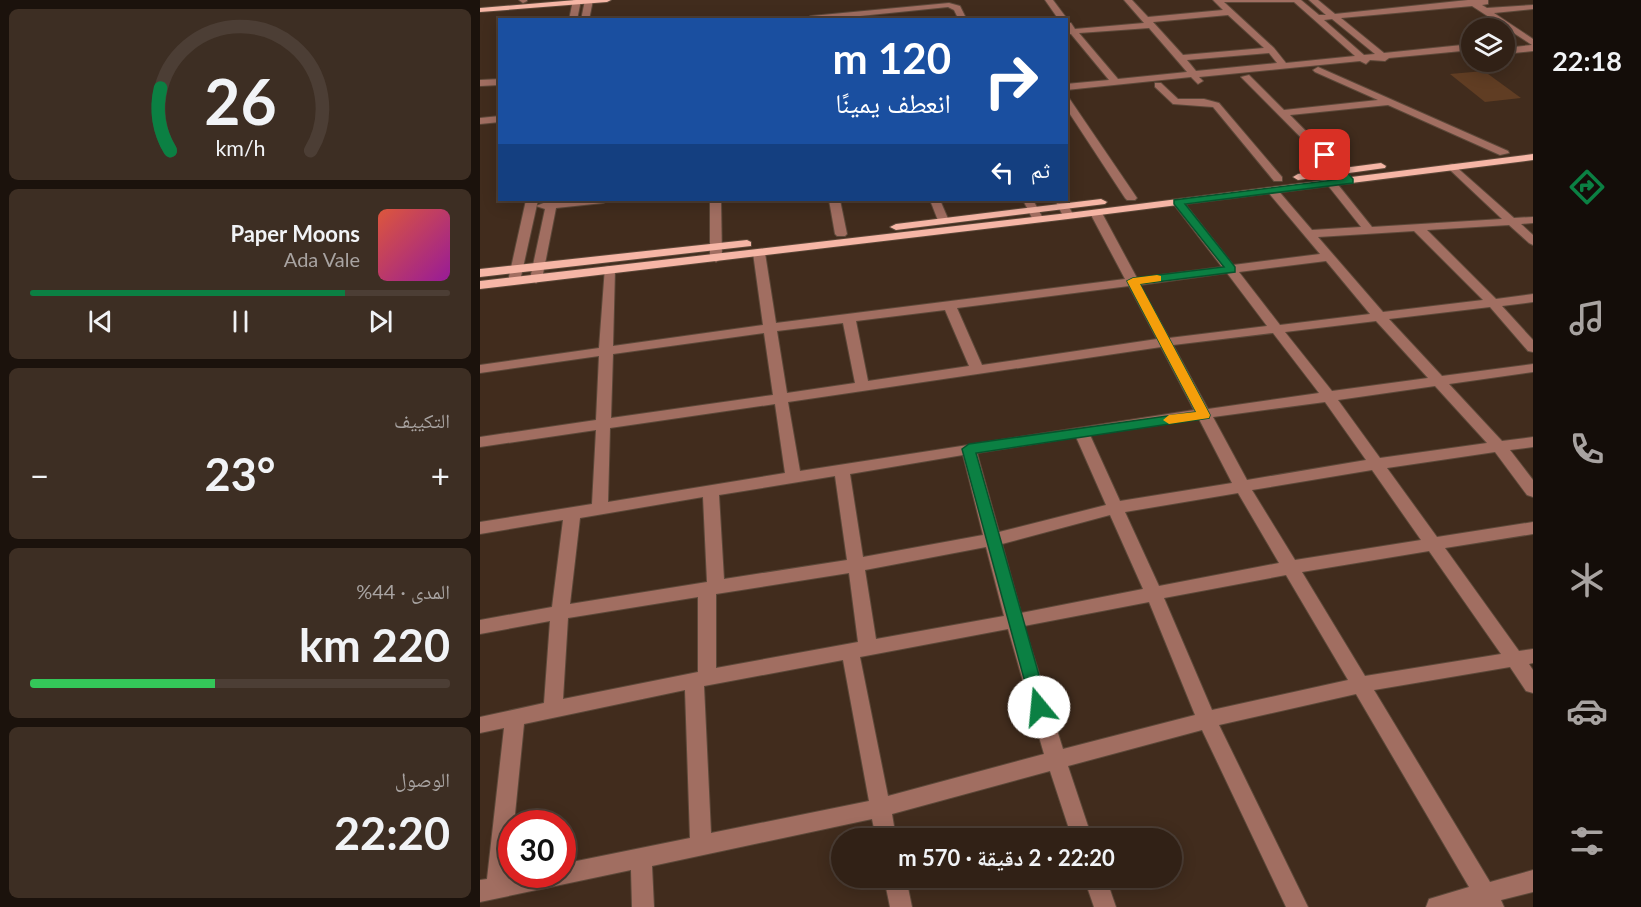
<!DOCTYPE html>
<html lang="ar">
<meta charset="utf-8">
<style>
:root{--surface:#312116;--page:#3d2e23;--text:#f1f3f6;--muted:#a8a3a1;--line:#4c3e35;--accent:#0b8043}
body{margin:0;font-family:Lato,"Noto Naskh Arabic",sans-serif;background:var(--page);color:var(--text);direction:rtl;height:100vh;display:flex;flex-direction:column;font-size:22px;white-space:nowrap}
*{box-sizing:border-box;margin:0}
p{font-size:20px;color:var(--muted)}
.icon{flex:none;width:33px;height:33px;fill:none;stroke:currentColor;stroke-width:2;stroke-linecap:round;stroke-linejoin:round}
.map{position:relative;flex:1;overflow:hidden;direction:ltr}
.drawer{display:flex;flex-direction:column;gap:9px;padding:9px;background:#1b120c;width:480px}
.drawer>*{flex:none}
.guide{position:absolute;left:18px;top:18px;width:570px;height:183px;border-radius:0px;box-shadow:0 3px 15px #0003,0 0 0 2px var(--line);direction:rtl;background:#1a4fa0;color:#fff;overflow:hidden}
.controls{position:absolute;left:981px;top:18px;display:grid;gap:12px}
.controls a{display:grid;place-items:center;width:54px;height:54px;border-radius:50%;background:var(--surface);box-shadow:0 3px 15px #0003,0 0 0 2px var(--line);font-size:30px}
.speed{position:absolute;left:18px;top:810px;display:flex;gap:12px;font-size:30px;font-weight:700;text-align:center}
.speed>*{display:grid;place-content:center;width:78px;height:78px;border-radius:50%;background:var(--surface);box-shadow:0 3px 15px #0003,0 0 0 2px var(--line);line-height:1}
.speed .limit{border:9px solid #d22;background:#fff;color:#111}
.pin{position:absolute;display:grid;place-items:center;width:51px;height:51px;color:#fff;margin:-26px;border-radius:12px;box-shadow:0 3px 9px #0006}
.me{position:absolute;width:66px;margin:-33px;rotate:343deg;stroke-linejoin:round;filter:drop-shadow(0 0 4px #0008)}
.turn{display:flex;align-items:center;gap:21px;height:126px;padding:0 18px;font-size:27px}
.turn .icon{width:78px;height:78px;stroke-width:2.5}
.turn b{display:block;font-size:42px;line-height:51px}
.then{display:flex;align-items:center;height:57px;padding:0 18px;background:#0003;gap:12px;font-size:22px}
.big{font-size:45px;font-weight:700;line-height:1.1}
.drawer .widget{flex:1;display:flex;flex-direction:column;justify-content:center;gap:9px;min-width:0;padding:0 21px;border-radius:9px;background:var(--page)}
.drawer .dial{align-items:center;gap:0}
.dial svg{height:156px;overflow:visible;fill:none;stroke:var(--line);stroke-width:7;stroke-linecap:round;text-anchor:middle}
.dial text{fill:var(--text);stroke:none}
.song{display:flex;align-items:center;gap:18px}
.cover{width:72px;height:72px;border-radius:9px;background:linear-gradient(135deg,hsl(10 70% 55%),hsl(300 70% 35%))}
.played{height:6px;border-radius:3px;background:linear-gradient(90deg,var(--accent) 75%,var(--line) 75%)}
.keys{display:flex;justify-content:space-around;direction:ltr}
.heat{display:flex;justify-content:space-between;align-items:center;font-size:33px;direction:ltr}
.charge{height:9px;border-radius:4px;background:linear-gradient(90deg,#34c759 44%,var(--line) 0)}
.trip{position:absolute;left:351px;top:828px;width:351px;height:60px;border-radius:30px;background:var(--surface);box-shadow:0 3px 15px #0003,0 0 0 2px var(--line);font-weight:700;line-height:60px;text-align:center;direction:rtl}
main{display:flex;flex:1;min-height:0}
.tab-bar{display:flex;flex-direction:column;width:108px;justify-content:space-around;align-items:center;background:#140d09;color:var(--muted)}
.tab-bar .icon{width:42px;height:42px}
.tab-bar .active{color:var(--accent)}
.tab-bar b{font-size:27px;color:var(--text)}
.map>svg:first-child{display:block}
</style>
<main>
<nav class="tab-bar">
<b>22:18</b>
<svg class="icon active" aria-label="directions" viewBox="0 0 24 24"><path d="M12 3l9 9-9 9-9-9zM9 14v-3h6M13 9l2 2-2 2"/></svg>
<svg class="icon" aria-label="music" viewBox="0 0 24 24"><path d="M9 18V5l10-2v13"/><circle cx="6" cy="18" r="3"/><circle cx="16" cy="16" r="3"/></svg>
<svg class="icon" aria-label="phone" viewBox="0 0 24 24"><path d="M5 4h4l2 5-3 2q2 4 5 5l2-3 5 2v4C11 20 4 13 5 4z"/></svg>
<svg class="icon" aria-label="climate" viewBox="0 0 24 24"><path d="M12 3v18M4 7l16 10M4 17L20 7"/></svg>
<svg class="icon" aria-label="car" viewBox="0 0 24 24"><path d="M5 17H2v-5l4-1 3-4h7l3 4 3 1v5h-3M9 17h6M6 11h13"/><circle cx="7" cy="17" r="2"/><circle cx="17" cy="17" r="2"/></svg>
<svg class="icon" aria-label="filters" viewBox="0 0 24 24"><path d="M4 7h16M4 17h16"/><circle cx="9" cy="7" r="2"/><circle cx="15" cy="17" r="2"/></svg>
</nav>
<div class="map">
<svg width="1053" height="907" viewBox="0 0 1053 907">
<rect width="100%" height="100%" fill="#412c1d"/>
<path fill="#603d23" d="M1004,71l37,27 -36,4 -35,-28z"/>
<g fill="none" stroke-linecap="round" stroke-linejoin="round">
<defs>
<g id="minor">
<path d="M39,0h8v1l-4,2z"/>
<path d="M93,0h8l-4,20h-8z"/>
<path d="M105,0h8l-4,20h-8z"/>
<path d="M565,0h8l15,20 -1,2 -1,-2h-7z"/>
<path d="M644,0h8l16,17 75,-7 -10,-10h88l18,15h7l-17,-15h9l17,14 133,-14h20v4l-6,1 5,3 46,-3v4l-39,4 39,26v12l-29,3v-6l28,-3 -60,-39 -131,12 43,35 88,-9v6l-83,8 -4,3 -15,-1 -4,4 -6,-3 -161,16 4,4 -5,3 -7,-7 -125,13v-6l43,-4 -38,-46h-5v-11h5l4,6 69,-6zM744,2h70l61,54 -69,7 -12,-15zM748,15l36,33 -81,7 -30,-33zM852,19l43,35 -11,1 -40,-35zM669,28l38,44 -69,7 -39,-46zM789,53l8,10 -81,8 -9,-11z"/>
<path d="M469,3l11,3 7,14h-8l-5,-10 -6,-3 -127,13 -14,-2 4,-2z"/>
<path d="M838,67l190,84 1,2 -9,2 -112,-50 -98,10 65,66 -1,2h-8l-105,-106 8,-2 35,35 94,-10 -63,-28 -2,-2z"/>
<path d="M20,79v6l-20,1v-6z"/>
<path d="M675,83h6l17,16h26l15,4 63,74v4h-8l-61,-74 -40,-3 -18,-17z"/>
<path d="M586,97l3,1 68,100 -2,2h-8l-2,-2 -59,-90z"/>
<path d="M20,116v6l-20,2v-6z"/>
<path d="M973,164l61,54 19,-1v6l-12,1 12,11v10l-4,-2 -20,-18 -82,5 69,69 37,-5v8l-31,4 31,34v12l-5,-1 -38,-44 -101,12 53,57 91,-12v8l-84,12 53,57 31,-4v10l-23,3 23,30v17l-6,-2 -32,-43 -108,16 50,69 96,-15v12l-88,14 74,103 14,-2v14l-4,1 4,6v23l-7,-2 -16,-24 -136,23 116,192 43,-12v22l-32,8 3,7h-78l3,-8 40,-12 -113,-193 -137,31 89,182h-22l-84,-177 -134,36 24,72h-20l-22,-67 -158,43 4,24h-20l-4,-19 -220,47 2,41h-22l-1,-37 -151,32v-22l7,-1 17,-151 -24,5v-16l64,-14 6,-82 -70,13v-14l72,-13 11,-87 -83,14v-12l112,-18 4,-74 -116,17v-10l116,-17 3,-64 -119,17v-8l119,-17 6,-81 4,-1 6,4 -2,76 150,-21 -10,-72 6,-4 6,4 11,70 349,-44 -35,-66 6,-3 6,3 35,65 85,-11 -50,-65 6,-3 4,1 51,65 87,-11 -52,-62v-4h8l36,42 49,-3 -35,-44 5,-3 4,1 37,46 130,-8 -53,-50v-4zM934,231l69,69 -100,12 -65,-75zM846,261l44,53 -90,11 -41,-53zM747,273l40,53 -98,12 -29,-53zM649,286l28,53 -175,26 -25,-57zM465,310l24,56 -101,15 -12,-60zM896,321l52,57 -96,13 -47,-59zM363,323l12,60 -68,10 -10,-62zM284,333l9,62 -162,23 2,-64zM793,333l46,60 -111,16 -35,-64zM681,347l33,63 -394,61 -12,-69zM955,386l52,57 -107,15 -42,-58zM845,402l41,58 -119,20 -34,-63zM295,404l10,69 -177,29 2,-74zM719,419l33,64 -112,18 -30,-66zM596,437l30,68 -107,27 -22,-79zM483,455l20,80 -120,22 -13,-83zM892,470l49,70 -126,20 -43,-70zM355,476l12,84 -123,19 -5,-84zM758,493l41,70 -120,23 -34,-74zM223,497l4,85 -137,22 10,-86zM630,515l33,74 -122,24 -19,-69zM506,547l18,69 -128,23 -11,-69zM949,551l72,103 -136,22 -63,-104zM369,573l9,69 -142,26v-74zM806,575l62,105 -136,30 -48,-112zM218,597v75l-135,27 5,-81zM669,602l46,113 -132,34 -39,-123zM528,629l36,125 -156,42 -28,-139zM363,660l26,141 -158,32 -7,-147zM205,690l5,148 -128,26v10l-53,1 3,-51h2l10,-100z"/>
<path d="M46,200h12l-18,81 -6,4 -6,-4z"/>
<path d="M67,200h62l-6,3 -47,5 -14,71 -6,4 -6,-4 15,-70 -9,-3 10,-4z"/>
<path d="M230,200h11l1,58 -6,4 -6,-4z"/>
<path d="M349,200h11l7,34 -2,2h-8l-2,-2z"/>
<path d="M450,200h10l9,21 -2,2h-8z"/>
<path d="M543,200h10l11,20 -2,2h-8z"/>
<path d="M575,200h10l9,16 -2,2h-8z"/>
<path d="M404,878h22l6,29h-22z"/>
<path d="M604,878h22l10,29h-22z"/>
</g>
<g id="major">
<path d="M96,0h35l-4,2 -127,10v-4z"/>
<path d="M1053,154v6l-465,59 -588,70v-8l588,-68z"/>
<path d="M901,163l5,3 -1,2 -87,12 -5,-3 5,-3z"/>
<path d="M621,199l6,3 -2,2 -209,26 -6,-3 6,-3z"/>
<path d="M267,240l4,2v4l-271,31v-8z"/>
</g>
</defs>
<use href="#minor" stroke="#5c4839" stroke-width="2"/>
<use href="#major" stroke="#5c4839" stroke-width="2"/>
<use href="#minor" fill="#a16e61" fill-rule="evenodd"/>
<use href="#major" fill="#f6b6a6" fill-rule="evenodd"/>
</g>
<path fill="#0b8043" stroke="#07532c" stroke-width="1.5" d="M842,153h7l24,26v4l-168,21 50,63v5l-95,12 70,131 -1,3 -233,35 72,254 -3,5 -6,2 -6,-2 -71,-263 7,-5 227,-32 -69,-131 6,-3 91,-11 -50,-63v-4l168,-21 -20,-22z"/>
<path fill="#f59e0b" d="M677,275l4,1v5l-21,3 70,131 -1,3 -40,6 -6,-4 6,-5 27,-3 -69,-131 6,-3z"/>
</svg>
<div class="controls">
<a><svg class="icon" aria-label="layers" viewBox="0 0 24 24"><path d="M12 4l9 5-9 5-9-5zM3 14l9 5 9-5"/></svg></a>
</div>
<div class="speed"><div class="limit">30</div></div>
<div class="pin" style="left:845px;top:155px;background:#d93025"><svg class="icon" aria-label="arrive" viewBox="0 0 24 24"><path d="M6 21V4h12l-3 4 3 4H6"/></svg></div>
<svg class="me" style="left:559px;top:707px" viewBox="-20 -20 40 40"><circle r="19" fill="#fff"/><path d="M0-13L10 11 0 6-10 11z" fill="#0b8043"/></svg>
<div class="trip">22:20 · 2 دقيقة · 570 m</div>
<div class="guide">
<div class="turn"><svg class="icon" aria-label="right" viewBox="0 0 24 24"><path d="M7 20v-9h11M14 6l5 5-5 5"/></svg><div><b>120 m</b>انعطف يمينًا</div></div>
<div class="then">ثم<svg class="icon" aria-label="left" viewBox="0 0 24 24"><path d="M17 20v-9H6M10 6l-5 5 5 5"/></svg></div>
</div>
</div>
<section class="drawer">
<div class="widget dial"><svg viewBox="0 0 100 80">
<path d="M14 69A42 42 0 1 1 86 69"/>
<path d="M14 69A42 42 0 0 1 9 37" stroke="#0b8043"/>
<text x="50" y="56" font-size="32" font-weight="700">26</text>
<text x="50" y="72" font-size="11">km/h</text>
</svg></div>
<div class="widget">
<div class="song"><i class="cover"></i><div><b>Paper Moons</b><p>Ada Vale</p></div></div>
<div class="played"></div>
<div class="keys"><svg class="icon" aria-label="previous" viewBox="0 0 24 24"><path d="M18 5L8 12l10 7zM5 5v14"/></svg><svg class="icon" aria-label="pause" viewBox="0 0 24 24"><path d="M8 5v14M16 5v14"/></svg><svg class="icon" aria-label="next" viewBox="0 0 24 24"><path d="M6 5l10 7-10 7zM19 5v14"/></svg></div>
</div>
<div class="widget"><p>التكييف</p>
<div class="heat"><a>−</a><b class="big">23°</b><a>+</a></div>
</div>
<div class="widget"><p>المدى · 44%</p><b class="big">220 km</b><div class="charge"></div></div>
<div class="widget"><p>الوصول</p><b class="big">22:20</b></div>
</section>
</main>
